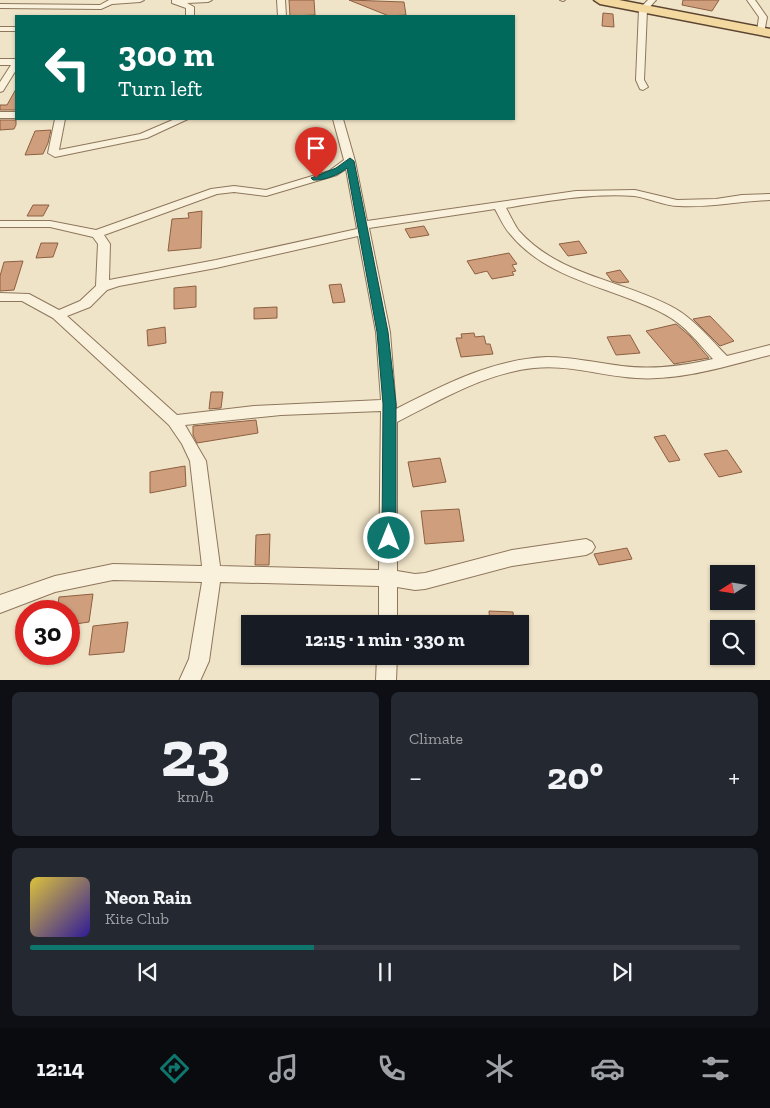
<!DOCTYPE html>
<meta charset="utf-8">
<style>
:root{--surface:#171b24;--page:#242831;--text:#f1f3f6;--muted:#9ea1a6;--line:#363941;--accent:#0f766e}
body{margin:0;font-family:"Zilla Slab",serif;background:var(--page);color:var(--text);height:100vh;display:flex;flex-direction:column;font-size:19px;white-space:nowrap}
*{box-sizing:border-box;margin:0}
p{font-size:16px;color:var(--muted)}
.icon{flex:none;width:28px;height:28px;fill:none;stroke:currentColor;stroke-width:2;stroke-linecap:round;stroke-linejoin:round}
.map{position:relative;height:680px;overflow:hidden}
.side{display:flex;flex-direction:column;gap:12px;padding:12px;background:#0d0f14;flex:1}
.side>*{flex:none}
.top-card{position:absolute;left:15px;top:15px;width:500px;height:105px;border-radius:0px;box-shadow:0 1px 4px #0004;background:#00695c;color:#fff;overflow:hidden}
.needle{width:32px;rotate:258deg}
.tools{position:absolute;left:710px;top:565px;display:grid;gap:10px}
.tools a{display:grid;place-items:center;width:45px;height:45px;border-radius:0px;background:var(--surface);box-shadow:0 1px 4px #0004;font-size:25px}
.speed{position:absolute;left:15px;top:600px;display:flex;gap:10px;font-size:25px;font-weight:700;text-align:center}
.speed>*{display:grid;place-content:center;width:65px;height:65px;border-radius:50%;background:var(--surface);box-shadow:0 1px 4px #0004;line-height:1}
.speed .limit{border:8px solid #d22;background:#fff;color:#111}
.pin{position:absolute;display:grid;place-items:center;width:42px;height:42px;color:#fff;margin:-51px -21px;border-radius:50% 50% 50% 0;rotate:-45deg;box-shadow:0 0 5px #0007}
.pin .icon{rotate:45deg}
.me{position:absolute;width:55px;margin:-28px;rotate:0deg;stroke-linejoin:round;filter:drop-shadow(0 0 4px #0008)}
.turn{display:flex;align-items:center;gap:18px;height:105px;padding:0 20px;font-size:22px}
.turn .icon{width:65px;height:65px;stroke-width:2.5}
.turn b{display:block;font-size:35px;line-height:42px}
.big{font-size:38px;font-weight:700;line-height:1.1}
.side .card{flex:1;display:flex;flex-direction:column;justify-content:center;gap:8px;min-width:0;padding:0 18px;border-radius:8px;background:var(--page)}
.side .dial{align-items:center;gap:0}
.dial b{font-size:65px;line-height:1}
.song{display:flex;align-items:center;gap:15px}
.cover{width:60px;height:60px;border-radius:8px;background:linear-gradient(135deg,hsl(50 70% 55%),hsl(250 70% 35%))}
.played{height:5px;border-radius:2px;background:linear-gradient(90deg,var(--accent) 40%,var(--line) 40%)}
.keys{display:flex;justify-content:space-around;direction:ltr}
.heat{display:flex;justify-content:space-between;align-items:center;font-size:28px;direction:ltr}
.side .tiles{flex:1;display:grid;gap:12px;grid-template-columns:1fr 1fr}
.card:last-child{grid-column:span 2}
.trip{position:absolute;left:241px;top:615px;width:288px;height:50px;border-radius:0px;background:var(--surface);box-shadow:0 1px 4px #0004;font-weight:700;line-height:50px;text-align:center}
.tabs{display:flex;height:80px;justify-content:space-around;align-items:center;background:#090b0e;color:var(--muted)}
.tabs .icon{width:35px;height:35px}
.tabs .current{color:var(--accent)}
.tabs b{font-size:22px;color:var(--text)}
.map>svg:first-child{display:block}
</style>
<div class="map">
<svg width="770" height="681" viewBox="0 0 770 681">
<rect width="100%" height="100%" fill="#f0e4c8"/>
<g fill="#cf9f7d" stroke="#8d5f41">
<path d="M289,0h25l1,15 -25,1z"/>
<path d="M349,0l55,2 2,13 -17,1z"/>
<path d="M683,0h36l-7,11 -30,-6z"/>
<path d="M603,13l10,1 1,13 -12,-1z"/>
<path d="M16,89v21h-16v-5h7z"/>
<path d="M0,120h16v5l-2,4 -14,1z"/>
<path d="M51,130l-3,13 -5,11 -18,1 10,-24z"/>
<path d="M33,205h16l-6,11h-16z"/>
<path d="M202,211l-1,37 -33,3 4,-32 17,-1 -1,-5z"/>
<path d="M424,226l5,9 -19,3 -5,-9z"/>
<path d="M579,241l8,12 -19,3 -9,-12z"/>
<path d="M41,243h17l-5,14 -17,1z"/>
<path d="M509,253l8,11 -5,1 4,6 -4,1 2,3 -22,4 -5,-8 -12,3 -8,-13z"/>
<path d="M23,261l-9,29 -14,1v-15l4,-14z"/>
<path d="M620,270l9,12 -10,1 -7,-2 -6,-8z"/>
<path d="M341,284l4,18 -12,1 -4,-18z"/>
<path d="M196,286v21l-22,2v-21z"/>
<path d="M277,307v11l-23,1v-11z"/>
<path d="M710,316l24,25 -14,5 -27,-27z"/>
<path d="M676,324l14,12 19,22 -35,6 -28,-33z"/>
<path d="M165,327l1,16 -18,3 -1,-16z"/>
<path d="M474,333l1,4 9,-1 2,8h4l3,10 -32,3 -5,-19h6l-1,-4z"/>
<path d="M630,335l10,18 -24,2 -9,-18z"/>
<path d="M211,392h12l-2,16 -12,1z"/>
<path d="M256,420l2,13 -61,10 -4,-8v-9z"/>
<path d="M665,435l15,25 -11,2 -15,-25z"/>
<path d="M727,450l15,22 -23,5 -15,-23z"/>
<path d="M440,458l6,24 -33,5 -5,-25z"/>
<path d="M185,466l1,20 -36,7v-21z"/>
<path d="M459,509l5,32 -39,3 -4,-33z"/>
<path d="M270,534l-1,31h-14l1,-30z"/>
<path d="M627,548l5,11 -33,6 -5,-11z"/>
<path d="M93,594l-4,28 -20,3v-14h-12l2,-14z"/>
<path d="M489,611l24,1 1,12h-24z"/>
<path d="M128,622l-4,30 -35,3 4,-29z"/>
</g>
<g fill="none" stroke-linecap="round" stroke-linejoin="round">
<defs>
<path id="lane" d="M560,0h5l-2,1z"/>
<g id="street">
<path d="M109,0h35l-4,2 -28,2 -11,5 -101,-1v-4l100,1z"/>
<path d="M172,0h40l-4,2 -21,1 7,4v9h-8v-8l-14,-5z"/>
<path d="M277,0h8l1,16h-8z"/>
<path d="M648,0h8l-9,10 -3,70 4,7 -5,3 -3,-1 -4,-9 3,-71z"/>
<path d="M747,0h8l12,17 -3,16 -7,-2 2,-14z"/>
<rect x="0" y="27" width="16" height="4"/>
<path d="M0,59h16v11l-13,21 -3,1v-10l11,-17h-11z"/>
<rect x="0" y="112" width="16" height="6"/>
<path d="M55,119h10l-6,31 81,-16 35,-15h13l-41,19 -92,19 -7,-4z"/>
<path d="M333,119h10l12,42 12,60 209,-30 59,-1 42,10 39,-1 26,-4 28,-1v6c-30,1 -61,8 -91,6 -15,0 -30,-8 -45,-10 -42,-3 -86,5 -128,12 4,7 8,16 13,23 41,46 106,49 157,78 20,12 35,31 51,47l43,-11v10c-44,11 -89,26 -134,23 -34,-2 -68,-14 -102,-10 -49,5 -94,32 -137,54v149l18,3 10,-1 87,-23 74,-11 6,3 3,5 -3,5 -6,3 -74,11 -87,23 -10,1 -18,-3v37h-18v-38l-159,-4 -11,79 -9,20h-21l10,-22 13,-77 -89,-2 -58,12 -55,21v-18l55,-19 58,-12 89,2 -12,-105 -8,-17 -13,-19 -116,-107 -31,-17h-22v-8l29,1 30,16 21,-9 16,-15 2,-42 -5,-7 -43,-10h-50v-6h50l46,9 115,-41 23,-3 32,4 63,-19 15,-11zM346,169l11,60 -141,31 -107,20 1,-36 -6,-9 113,-41 17,-2 32,4 71,-21zM495,209c5,9 9,19 16,26 39,47 104,52 155,80 19,10 33,29 47,44 -30,7 -60,11 -91,7 -25,-3 -50,-9 -75,-9 -54,2 -104,28 -151,52l-6,-77 -21,-104zM358,236l18,96 5,68 -127,6 -77,9 -110,-99 23,-9 17,-17 12,-4 97,-18zM381,411l-2,159 -159,-4 -14,-105 -21,-36 96,-10z"/>
<path d="M377,656h20l-1,25h-20z"/>
</g>
<path id="primary" d="M594,0h25l151,29v8l-170,-33z"/>
</defs>
<use href="#lane" stroke="#8d765c" stroke-width="2"/>
<use href="#street" stroke="#8d765c" stroke-width="2"/>
<use href="#primary" stroke="#5b4430" stroke-width="3"/>
<use href="#lane" fill="#faf1dc" fill-rule="evenodd"/>
<use href="#street" fill="#faf1dc" fill-rule="evenodd"/>
<use href="#primary" fill="#f3d9a0" fill-rule="evenodd"/>
</g>
<path fill="#0f766e" stroke="#0a4d48" d="M350,158l4,3 34,171 8,72v134l-2,4 -5,2 -5,-2 -2,-4 1,-134 -6,-72 -30,-164c-8,7 -24,13 -34,12l-2,-2 25,-10z"/>
</svg>
<div class="tools">
<a><svg class="needle" viewBox="-14 -14 28 28"><path d="M0-13l5 13h-10z" fill="#e53935"/><path d="M0 13l5-13h-10z" fill="#9ea1a6"/></svg></a>
<a><svg class="icon" aria-label="search" viewBox="0 0 24 24"><circle cx="10" cy="10" r="6"/><path d="M15 15l6 6"/></svg></a>
</div>
<div class="speed"><div class="limit">30</div></div>
<div class="pin" style="left:316px;top:178px;background:#d93025"><svg class="icon" aria-label="arrive" viewBox="0 0 24 24"><path d="M6 21V4h12l-3 4 3 4H6"/></svg></div>
<svg class="me" style="left:389px;top:538px" viewBox="-20 -20 40 40"><circle r="17" fill="#0f766e" stroke="#fff" stroke-width="3"/><path d="M0-11L8 9 0 5-8 9z" fill="#fff"/></svg>
<div class="trip">12:15 · 1 min · 330 m</div>
<div class="top-card">
<div class="turn"><svg class="icon" aria-label="left" viewBox="0 0 24 24"><path d="M17 20v-9H6M10 6l-5 5 5 5"/></svg><div><b>300 m</b>Turn left</div></div>
</div>
</div>
<section class="side">
<div class="tiles">
<div class="card dial"><b>23</b><p>km/h</p></div>
<div class="card"><p>Climate</p>
<div class="heat"><a>−</a><b class="big">20°</b><a>+</a></div>
</div>
<div class="card">
<div class="song"><i class="cover"></i><div><b>Neon Rain</b><p>Kite Club</p></div></div>
<div class="played"></div>
<div class="keys"><svg class="icon" aria-label="previous" viewBox="0 0 24 24"><path d="M18 5L8 12l10 7zM5 5v14"/></svg><svg class="icon" aria-label="pause" viewBox="0 0 24 24"><path d="M8 5v14M16 5v14"/></svg><svg class="icon" aria-label="next" viewBox="0 0 24 24"><path d="M6 5l10 7-10 7zM19 5v14"/></svg></div>
</div>
</div>
</section>
<nav class="tabs">
<b>12:14</b>
<svg class="icon current" aria-label="directions" viewBox="0 0 24 24"><path d="M12 3l9 9-9 9-9-9zM9 14v-3h6M13 9l2 2-2 2"/></svg>
<svg class="icon" aria-label="music" viewBox="0 0 24 24"><path d="M9 18V5l10-2v13"/><circle cx="6" cy="18" r="3"/><circle cx="16" cy="16" r="3"/></svg>
<svg class="icon" aria-label="phone" viewBox="0 0 24 24"><path d="M5 4h4l2 5-3 2q2 4 5 5l2-3 5 2v4C11 20 4 13 5 4z"/></svg>
<svg class="icon" aria-label="climate" viewBox="0 0 24 24"><path d="M12 3v18M4 7l16 10M4 17L20 7"/></svg>
<svg class="icon" aria-label="car" viewBox="0 0 24 24"><path d="M5 17H2v-5l4-1 3-4h7l3 4 3 1v5h-3M9 17h6M6 11h13"/><circle cx="7" cy="17" r="2"/><circle cx="17" cy="17" r="2"/></svg>
<svg class="icon" aria-label="filters" viewBox="0 0 24 24"><path d="M4 7h16M4 17h16"/><circle cx="9" cy="7" r="2"/><circle cx="15" cy="17" r="2"/></svg>
</nav>
